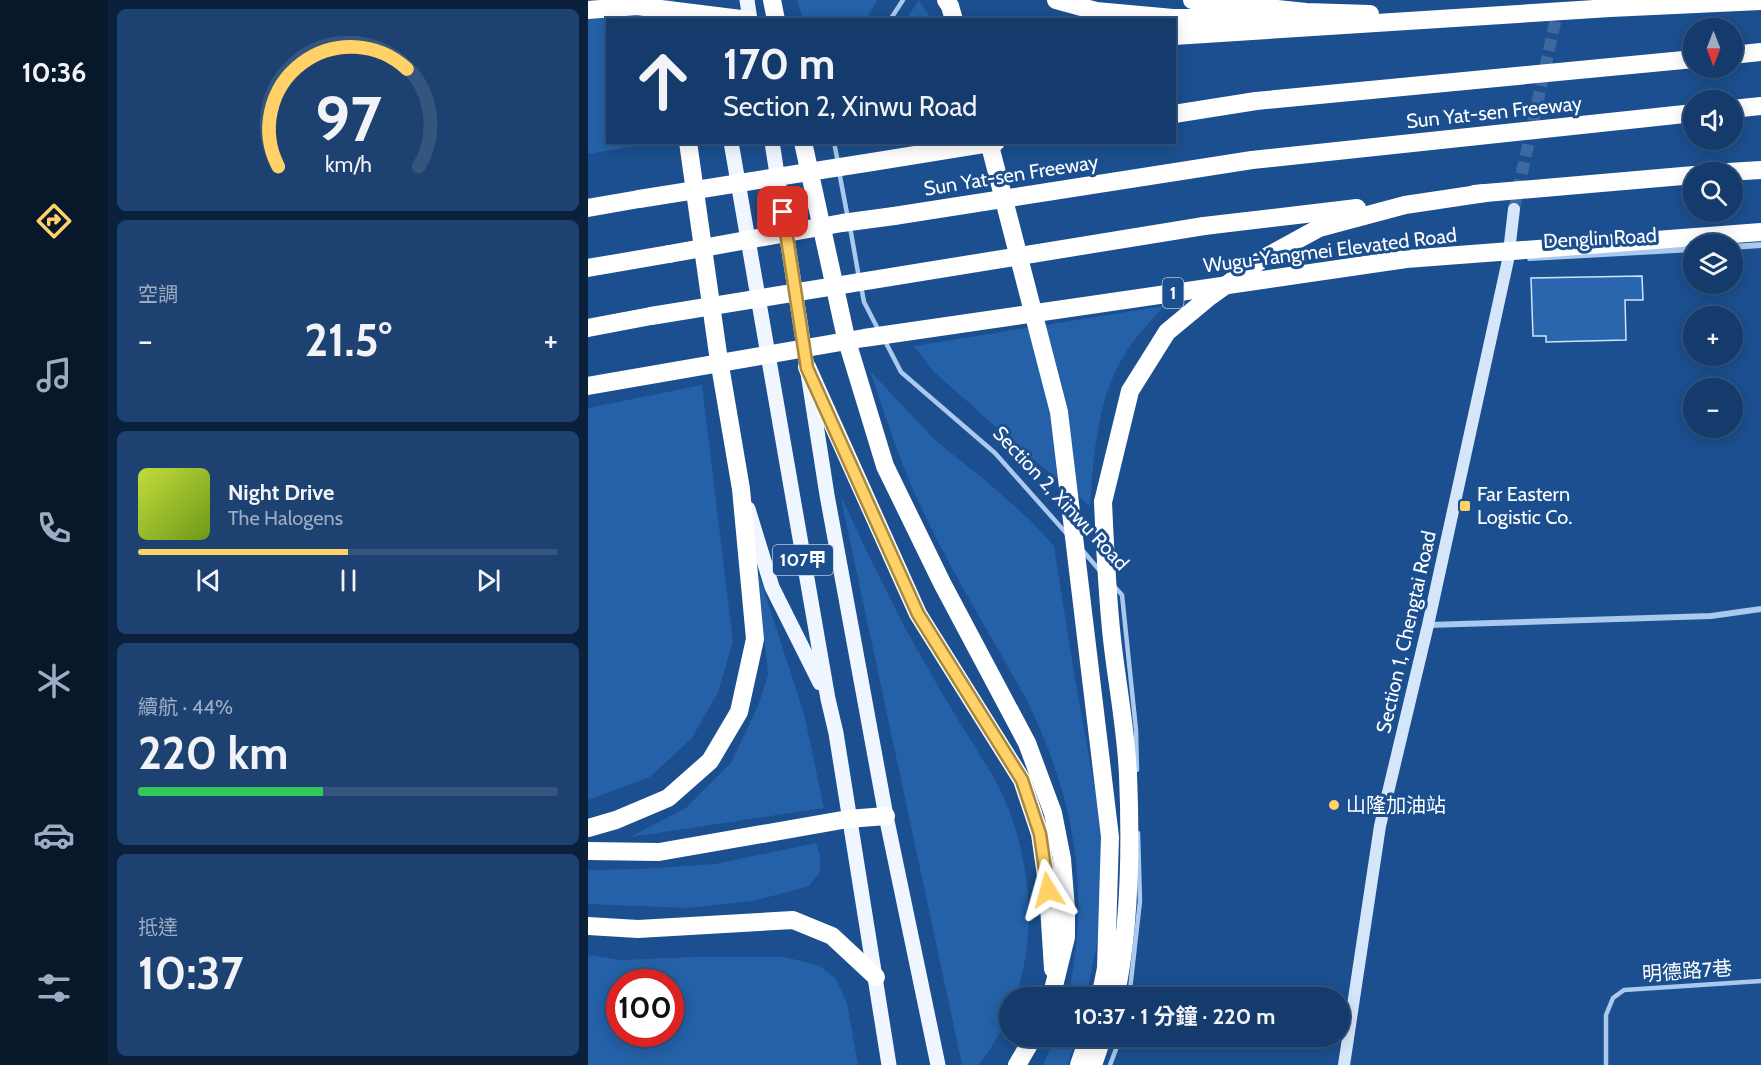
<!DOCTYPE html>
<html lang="zh-TW">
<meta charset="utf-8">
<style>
:root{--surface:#143b6b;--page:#1d4271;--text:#f1f3f6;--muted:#9dadc1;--line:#33557e;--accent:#ffd166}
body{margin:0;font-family:Cabin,"Noto Sans TC",sans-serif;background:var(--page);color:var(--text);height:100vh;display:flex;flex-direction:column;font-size:22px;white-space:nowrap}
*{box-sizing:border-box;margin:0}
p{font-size:20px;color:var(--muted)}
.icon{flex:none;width:33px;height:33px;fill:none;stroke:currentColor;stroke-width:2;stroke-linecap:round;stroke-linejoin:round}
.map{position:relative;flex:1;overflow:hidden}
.side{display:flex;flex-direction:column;gap:9px;padding:9px;background:#0b203b;width:480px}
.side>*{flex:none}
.banner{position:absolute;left:18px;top:18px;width:570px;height:126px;border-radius:0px;box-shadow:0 3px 15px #0003,0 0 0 2px var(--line);background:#143b6b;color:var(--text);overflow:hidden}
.needle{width:39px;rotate:180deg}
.controls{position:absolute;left:1095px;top:18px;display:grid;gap:12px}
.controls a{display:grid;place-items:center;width:60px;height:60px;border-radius:50%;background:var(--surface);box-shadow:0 3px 15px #0003,0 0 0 2px var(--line);font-size:30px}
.speed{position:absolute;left:18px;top:969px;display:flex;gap:12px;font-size:30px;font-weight:700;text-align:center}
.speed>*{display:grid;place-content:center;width:78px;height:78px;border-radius:50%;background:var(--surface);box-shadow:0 3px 15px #0003,0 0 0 2px var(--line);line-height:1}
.speed .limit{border:9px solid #d22;background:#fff;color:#111}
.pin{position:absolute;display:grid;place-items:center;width:51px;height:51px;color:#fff;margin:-26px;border-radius:12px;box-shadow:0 3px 9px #0006}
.me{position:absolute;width:66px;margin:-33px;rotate:352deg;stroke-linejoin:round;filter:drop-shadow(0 0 4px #0008)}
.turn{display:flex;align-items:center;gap:21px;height:126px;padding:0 18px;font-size:27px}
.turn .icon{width:78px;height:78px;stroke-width:2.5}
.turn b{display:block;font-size:42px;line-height:51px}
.big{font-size:45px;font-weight:700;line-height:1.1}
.side .widget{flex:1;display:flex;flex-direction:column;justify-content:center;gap:9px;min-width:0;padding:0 21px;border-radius:9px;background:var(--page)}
.side .dial{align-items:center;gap:0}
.dial svg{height:156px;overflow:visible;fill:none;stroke:var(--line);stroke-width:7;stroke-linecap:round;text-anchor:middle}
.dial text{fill:var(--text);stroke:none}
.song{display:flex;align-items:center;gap:18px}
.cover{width:72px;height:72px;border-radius:9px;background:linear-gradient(135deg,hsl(70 70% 55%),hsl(80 70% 35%))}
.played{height:6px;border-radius:3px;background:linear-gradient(90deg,var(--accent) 50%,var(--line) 50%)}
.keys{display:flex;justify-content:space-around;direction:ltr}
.heat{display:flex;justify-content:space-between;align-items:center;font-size:33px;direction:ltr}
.charge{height:9px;border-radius:4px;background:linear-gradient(90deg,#34c759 44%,var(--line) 0)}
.trip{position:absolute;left:411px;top:987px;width:351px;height:60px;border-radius:30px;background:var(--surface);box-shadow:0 3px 15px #0003,0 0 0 2px var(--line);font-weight:700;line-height:60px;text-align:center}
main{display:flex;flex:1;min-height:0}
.menu{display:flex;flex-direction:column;width:108px;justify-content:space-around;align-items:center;background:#08182b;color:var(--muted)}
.menu .icon{width:42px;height:42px}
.menu .on{color:var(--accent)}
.menu b{font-size:27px;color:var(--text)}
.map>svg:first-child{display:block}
</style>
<main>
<nav class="menu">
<b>10:36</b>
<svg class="icon on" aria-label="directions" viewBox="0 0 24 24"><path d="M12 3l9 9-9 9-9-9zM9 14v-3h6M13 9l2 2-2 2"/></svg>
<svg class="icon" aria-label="music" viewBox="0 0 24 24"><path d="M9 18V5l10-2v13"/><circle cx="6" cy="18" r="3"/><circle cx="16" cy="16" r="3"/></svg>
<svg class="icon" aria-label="phone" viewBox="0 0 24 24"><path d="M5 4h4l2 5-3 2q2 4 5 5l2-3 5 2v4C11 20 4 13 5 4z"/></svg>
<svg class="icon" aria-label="climate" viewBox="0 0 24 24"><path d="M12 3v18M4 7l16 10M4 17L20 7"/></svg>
<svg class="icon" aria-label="car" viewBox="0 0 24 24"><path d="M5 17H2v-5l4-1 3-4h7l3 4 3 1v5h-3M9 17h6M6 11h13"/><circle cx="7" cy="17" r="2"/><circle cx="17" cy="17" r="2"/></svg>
<svg class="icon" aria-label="filters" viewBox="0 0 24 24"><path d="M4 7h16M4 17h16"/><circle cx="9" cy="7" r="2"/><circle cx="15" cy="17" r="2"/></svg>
</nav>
<section class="side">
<div class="widget dial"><svg viewBox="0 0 100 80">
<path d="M14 69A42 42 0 1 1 86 69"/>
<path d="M14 69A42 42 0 0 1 80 19" stroke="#ffd166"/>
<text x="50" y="56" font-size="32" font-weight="700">97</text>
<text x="50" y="72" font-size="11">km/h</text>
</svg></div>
<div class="widget"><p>空調</p>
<div class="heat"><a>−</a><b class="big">21.5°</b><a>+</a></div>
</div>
<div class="widget">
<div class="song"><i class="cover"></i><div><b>Night Drive</b><p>The Halogens</p></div></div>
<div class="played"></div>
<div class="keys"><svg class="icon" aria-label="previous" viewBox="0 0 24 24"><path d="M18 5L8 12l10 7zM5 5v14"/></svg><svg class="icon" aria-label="pause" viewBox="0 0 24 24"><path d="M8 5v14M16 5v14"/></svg><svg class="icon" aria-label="next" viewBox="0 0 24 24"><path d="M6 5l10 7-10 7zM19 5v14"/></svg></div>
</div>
<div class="widget"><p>續航 · 44%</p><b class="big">220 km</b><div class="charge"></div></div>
<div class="widget"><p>抵達</p><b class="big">10:37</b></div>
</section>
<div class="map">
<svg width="1173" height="1065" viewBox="0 0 1173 1065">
<rect width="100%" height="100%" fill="#1b4f8f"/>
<g fill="#2461a8" fill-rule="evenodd">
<path d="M0,0h86l5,19 -71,1v122l44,1 -64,11z"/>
<path d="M209,0h80l-11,20 -63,-1z"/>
<path d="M331,0l12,19h-25z"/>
<path d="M576,306c-12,14 -26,28 -36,43 -31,47 -34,103 -38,157l-76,-63 -81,-72 -19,-25z"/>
<path d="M282,371l66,70 50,40 43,38 25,27 21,133 21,117 6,56 -2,78 -14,67h-18c22,-103 8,-191 -36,-286 -10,-21 -22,-40 -33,-60 -27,-47 -55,-95 -78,-144 -21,-44 -35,-90 -51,-136z"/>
<path d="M114,385l31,257 -15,50 -26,46 -42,39 -62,23v-392z"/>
<path d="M252,494c27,58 54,116 86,171 15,27 32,55 49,82 9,15 20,30 27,47 29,62 35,138 14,203l-6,1 -2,22 -21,34 -9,11h-16z"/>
<path d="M170,572l46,142 20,94 -194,29 56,-29 45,-45 27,-57 10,-31z"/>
<path d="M228,843l4,13v16l-11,14 -55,15 -67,7 -99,-4v-34l53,-1 74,-5z"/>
<path d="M0,955l33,5 70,-3h94l35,9 15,12 12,25 11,62h-270zM32,982h50v52h-50z"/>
<path d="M468,1036l20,1 -8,28h-25z"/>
</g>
<path fill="#2a66ad" stroke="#cfe3fa" stroke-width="1.5" d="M1054,276l1,24h-18l1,40 -80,2v-6h-13l-2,-58z"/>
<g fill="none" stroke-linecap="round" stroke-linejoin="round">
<path stroke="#3d69a0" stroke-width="12" stroke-dasharray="12 6" stroke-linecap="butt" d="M926,209l46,-209"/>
<g stroke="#a9c9ee" stroke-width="4.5">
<path d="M302,20l13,-20"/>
<path d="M246,142l4,21"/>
<path d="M251,171l9,48"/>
<path d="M262,227l9,51"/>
<path d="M273,286l3,16 15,29"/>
<path d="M297,341l16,31 94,81 72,81"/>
<path d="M495,551l18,21"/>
<path d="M525,585l9,10 14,135 1,40"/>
<path d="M541,998l11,-97 -2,-68"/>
<path d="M522,1065l11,-29"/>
<path d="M1018,1065v-50l7,-17 11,-8 137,-9"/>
</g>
<g stroke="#a9c9ee" stroke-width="6">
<path d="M1144,247l29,-2"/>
<path d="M942,258l164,-9"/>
<path d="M840,625l283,-9 50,-7"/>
</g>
<path stroke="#d6e6fa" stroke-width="12" d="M756,1065l36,-239 48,-201 80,-365 6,-51"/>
<g stroke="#f0f6ff" stroke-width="15">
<path d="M159,0l3,20"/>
<path d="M143,142l97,557 8,34 53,332"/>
<path d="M184,142l55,353 59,321 52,249"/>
<path d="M160,509l24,78 48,96"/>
</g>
<g stroke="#fff" stroke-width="18">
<path d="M184,0l4,20"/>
<path d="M358,0l4,6 4,14"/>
<path d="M468,0l40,11 77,7h125"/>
<path d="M604,0l114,12 64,2"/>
<path d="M586,36l436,-28 151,-7"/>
<path d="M1144,55l29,-3"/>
<path d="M1144,109l29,-3"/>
<path d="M586,114l82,-13 438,-42"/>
<path d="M215,142l43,196 39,128 57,117 85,160 26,70 9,46 4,50v28l-15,61"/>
<path d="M284,162l124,-20"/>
<path d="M1140,172l33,-2"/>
<path d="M886,194l220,-19"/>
<path d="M0,208l51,-9"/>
<path d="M306,216l358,-56 442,-47"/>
<path d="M616,226l153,-18"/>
<path d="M0,268l81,-14"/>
<path d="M0,328l63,-12"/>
<path d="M219,367l111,247 104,166 18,54 8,56 5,79"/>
<path d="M515,502l27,-111 37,-59 41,-34 56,-40 55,-30 86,-23 80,-12"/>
<path d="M0,828l28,-8 52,-22 42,-37 29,-49 16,-73 -14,-150 -23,-135 -30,-212"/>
<path d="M0,851l71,1 189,-33 38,-3"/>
<path d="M0,926l50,3 155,-9 39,16 44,41"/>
<path d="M429,1065l17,-29"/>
<path d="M491,1065l10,-29"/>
<path d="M505,1065l10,-29"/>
</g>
<g stroke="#fff" stroke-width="18">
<path d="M0,10l49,-4 112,14"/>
<path d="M401,142l70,270 51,425 -4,131 -6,30"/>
<path d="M51,199l233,-37"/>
<path d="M81,254l173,-31 52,-7"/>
<path d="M63,316l553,-90"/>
<path d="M0,386l276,-48 542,-79 355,-27"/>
<path d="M515,502c2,46 4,91 9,137 5,45 14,90 16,136 3,70 2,154 -13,223"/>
</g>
</g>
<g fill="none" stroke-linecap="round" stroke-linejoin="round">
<defs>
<path id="route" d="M195,212l24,156 111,246 104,166 18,54 8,56"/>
</defs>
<use href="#route" stroke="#a68842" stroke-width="15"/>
<use href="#route" stroke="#ffd166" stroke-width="10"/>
</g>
<g fill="#ffd166" stroke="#1b4f8f" stroke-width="2">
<rect x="871" y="500" width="12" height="12" rx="3"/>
<circle cx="746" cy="805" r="6"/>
</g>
<g text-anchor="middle" stroke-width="6" stroke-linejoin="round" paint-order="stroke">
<g fill="#1b4f8f" stroke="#bbcadd" stroke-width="1.5">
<rect x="574.5" y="278" width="21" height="30" rx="4.5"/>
<rect x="185" y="545" width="60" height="30" rx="4.5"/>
</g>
<g font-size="18" font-weight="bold" fill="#fff">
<text x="585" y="299">1</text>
<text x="215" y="566">107甲</text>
</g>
<g font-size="20" fill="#fff" stroke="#1b4f8f">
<text transform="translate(906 112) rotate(-6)" y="7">Sun Yat-sen Freeway</text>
<text transform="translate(423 175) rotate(-9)" y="7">Sun Yat-sen Freeway</text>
<text transform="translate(1012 238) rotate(-3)" y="7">Denglin Road</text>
<text transform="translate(742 250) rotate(-7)" y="7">Wugu-Yangmei Elevated Road</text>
<text transform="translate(473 498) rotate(47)" y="7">Section 2, Xinwu Road</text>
<text transform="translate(818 632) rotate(-77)" y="7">Section 1, Chengtai Road</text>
<text transform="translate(1099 971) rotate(-4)" y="7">明德路7巷</text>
</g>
<g font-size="20" fill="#fff" stroke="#1b4f8f" text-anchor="start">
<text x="889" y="501">Far Eastern<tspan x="889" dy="23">Logistic Co.</tspan></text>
<text x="758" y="812">山隆加油站</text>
</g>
</g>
</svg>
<div class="controls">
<a><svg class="needle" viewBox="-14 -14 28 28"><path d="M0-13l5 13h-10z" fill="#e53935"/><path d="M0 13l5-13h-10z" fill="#9dadc1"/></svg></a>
<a><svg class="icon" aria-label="sound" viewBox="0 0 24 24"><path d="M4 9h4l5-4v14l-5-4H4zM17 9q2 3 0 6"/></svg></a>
<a><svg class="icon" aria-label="search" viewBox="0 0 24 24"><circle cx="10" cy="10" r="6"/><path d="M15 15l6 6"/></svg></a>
<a><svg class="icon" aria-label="layers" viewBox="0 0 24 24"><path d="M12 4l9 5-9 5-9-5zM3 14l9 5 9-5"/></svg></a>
<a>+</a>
<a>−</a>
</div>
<div class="speed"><div class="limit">100</div></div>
<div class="pin" style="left:195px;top:212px;background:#d93025"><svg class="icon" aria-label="arrive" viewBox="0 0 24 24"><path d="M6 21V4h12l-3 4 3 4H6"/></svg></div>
<svg class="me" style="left:460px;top:890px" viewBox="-20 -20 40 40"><path d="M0-17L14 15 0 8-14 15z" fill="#ffd166" stroke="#fff" stroke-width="4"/></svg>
<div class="trip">10:37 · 1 分鐘 · 220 m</div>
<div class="banner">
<div class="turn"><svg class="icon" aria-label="ahead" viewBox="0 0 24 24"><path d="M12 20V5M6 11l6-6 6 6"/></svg><div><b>170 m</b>Section 2, Xinwu Road</div></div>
</div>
</div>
</main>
